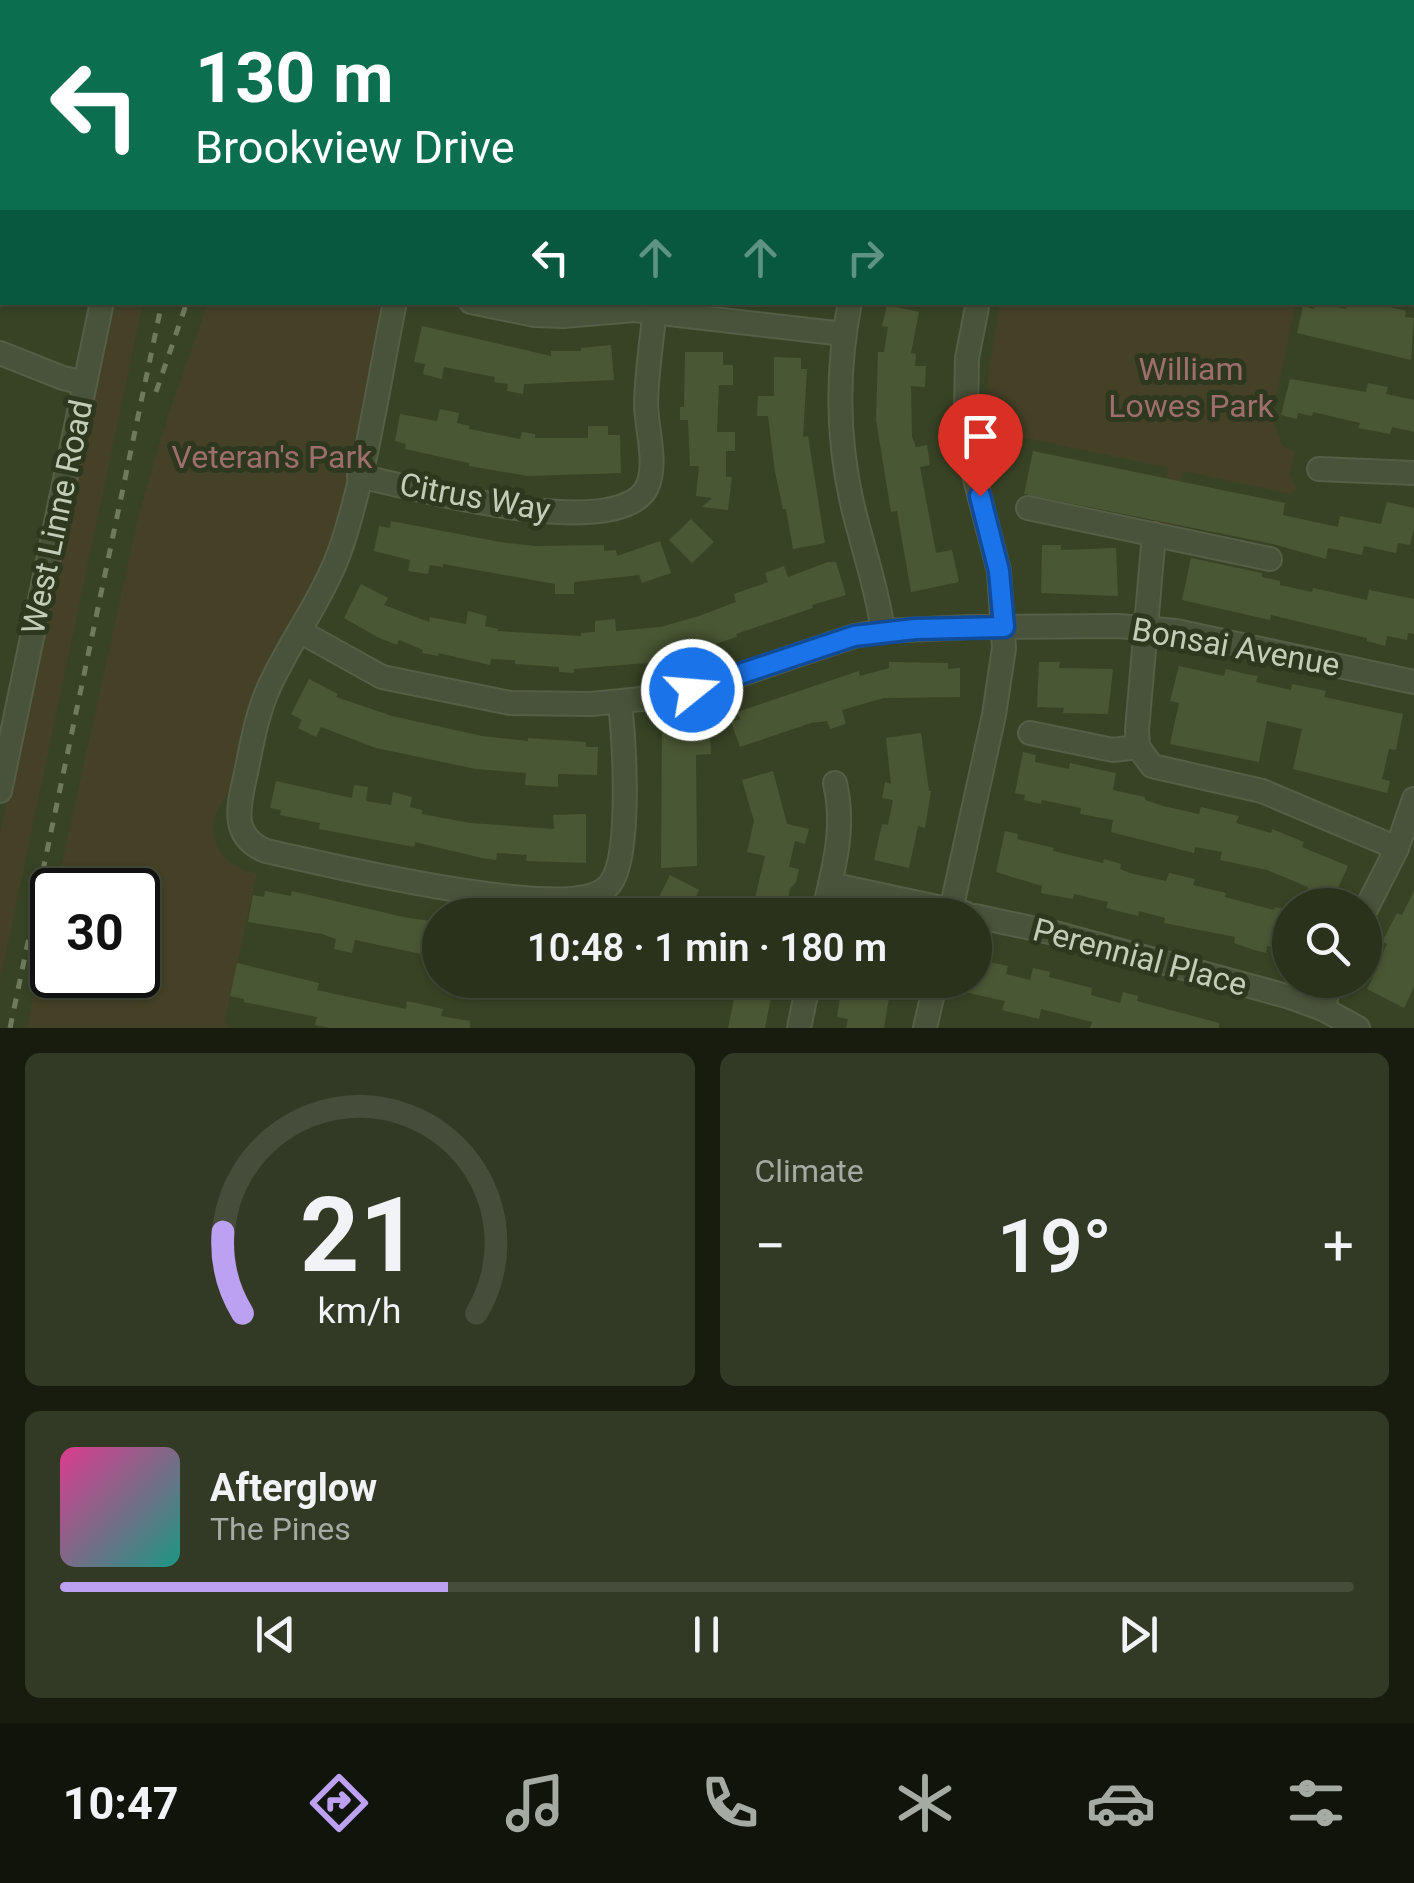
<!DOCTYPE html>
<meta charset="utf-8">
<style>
:root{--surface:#2a321c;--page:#323a25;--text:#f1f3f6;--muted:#a5aaa3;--line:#464d3b;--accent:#bca0f2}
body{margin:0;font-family:Roboto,sans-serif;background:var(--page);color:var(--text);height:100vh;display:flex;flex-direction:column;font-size:38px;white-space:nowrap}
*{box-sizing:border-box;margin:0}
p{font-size:32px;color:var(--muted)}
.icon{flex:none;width:55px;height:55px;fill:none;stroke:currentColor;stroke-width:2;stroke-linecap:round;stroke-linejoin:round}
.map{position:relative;height:1028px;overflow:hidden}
.panel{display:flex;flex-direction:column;gap:25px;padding:25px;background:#171c0f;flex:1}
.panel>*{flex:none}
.banner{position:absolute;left:0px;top:0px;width:1415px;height:305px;box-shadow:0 2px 8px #0004,0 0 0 2px var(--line);background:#0b6e4f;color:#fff;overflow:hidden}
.tools{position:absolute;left:1272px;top:888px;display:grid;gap:20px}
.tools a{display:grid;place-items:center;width:110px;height:110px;border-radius:50%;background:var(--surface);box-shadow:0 2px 8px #0004,0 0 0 2px var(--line);font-size:50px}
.speed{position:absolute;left:30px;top:868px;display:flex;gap:20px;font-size:50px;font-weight:700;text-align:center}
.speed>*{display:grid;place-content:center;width:130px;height:130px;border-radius:50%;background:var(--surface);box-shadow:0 2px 8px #0004,0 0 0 2px var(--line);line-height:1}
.speed .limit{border:5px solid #111;border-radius:15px;background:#fff;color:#111}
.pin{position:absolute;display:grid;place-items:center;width:85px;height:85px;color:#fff;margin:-102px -42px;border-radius:50% 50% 50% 0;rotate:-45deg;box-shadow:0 0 10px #0007}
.pin .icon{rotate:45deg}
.me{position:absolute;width:110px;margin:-55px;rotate:73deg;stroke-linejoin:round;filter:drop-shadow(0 0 8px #0008)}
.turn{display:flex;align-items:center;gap:35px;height:210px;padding:0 30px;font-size:45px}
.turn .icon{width:130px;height:130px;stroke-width:2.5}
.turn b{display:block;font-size:70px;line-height:85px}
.lanes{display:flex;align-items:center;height:95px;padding:0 30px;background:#0003;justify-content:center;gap:50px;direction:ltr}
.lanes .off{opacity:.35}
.big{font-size:75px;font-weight:600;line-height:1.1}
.panel .tile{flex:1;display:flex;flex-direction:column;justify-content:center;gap:15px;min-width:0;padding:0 35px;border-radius:15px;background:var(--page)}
.panel .dial{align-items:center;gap:0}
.dial svg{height:260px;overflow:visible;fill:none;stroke:var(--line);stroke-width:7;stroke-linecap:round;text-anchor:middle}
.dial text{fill:var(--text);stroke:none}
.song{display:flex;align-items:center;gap:30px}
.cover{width:120px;height:120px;border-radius:15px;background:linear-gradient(135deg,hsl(330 70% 55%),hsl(170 70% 35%))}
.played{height:10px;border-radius:5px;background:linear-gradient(90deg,var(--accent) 30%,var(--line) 30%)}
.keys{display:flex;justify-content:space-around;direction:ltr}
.heat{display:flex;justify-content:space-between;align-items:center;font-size:55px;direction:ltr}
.panel .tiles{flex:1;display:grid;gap:25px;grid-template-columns:1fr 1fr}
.tile:last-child{grid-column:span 2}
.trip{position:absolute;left:422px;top:898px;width:570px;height:100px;border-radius:50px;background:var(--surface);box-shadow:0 2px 8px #0004,0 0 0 2px var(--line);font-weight:600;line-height:100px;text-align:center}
.menu{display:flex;height:160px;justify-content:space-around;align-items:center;background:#11140b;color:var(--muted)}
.menu .icon{width:70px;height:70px}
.menu .current{color:var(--accent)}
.menu b{font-size:45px;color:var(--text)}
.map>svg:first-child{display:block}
</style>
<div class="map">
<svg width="1414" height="1028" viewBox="0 0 1414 1028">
<rect width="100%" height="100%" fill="#384325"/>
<g fill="#444127">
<path d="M111,303h32l-143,678v-147z"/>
<path d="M208,303h177l-49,228 -105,257c-5,10 -13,18 -16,29 -7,29 13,53 42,56l-32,148 5,7h-203l25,-122v69h86v-85h-82l83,-377 29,-98z"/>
<path d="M1000,303h296l-24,114 10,28 13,7 -5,21 6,17 -6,4 -107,-23 -12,59 -15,-3 12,-59 -161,-34 -18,3 -1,-64z"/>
</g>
<g fill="#4a5734">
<path d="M1315,302l31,7 1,-7h24l35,9 -1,6 9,1 -3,42 -114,-27 6,-27 11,3z"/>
<path d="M887,305l32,7 -8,41 5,1 -1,12h11l-1,21 -14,-1 1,51 4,10 11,-2 3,20 -10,2 16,86 16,-3 7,32 -48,10 -14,-81 -6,1 -15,-92 2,-68h6l4,-25 -6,-1z"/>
<path d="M422,326l129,30v-5h30v-3l30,-3 3,35 -90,4 -1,10 -16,-3 1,-7 -14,-2 1,-5 -51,-10 -2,12 -19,-5 2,-10 -11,-2z"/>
<path d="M685,352h38v13h10v20h-14l-2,47h18v19h-9v26h6l-4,33 -26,-3 10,-9 -16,-2 3,-30h-9l-2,-46h-8v-13h4z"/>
<path d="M774,357l27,1v11h6l-4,68 5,-1 17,107 -32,6 -7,-40h-3l-8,-37 -7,-56h-11l1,-20h16z"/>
<path d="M1290,379l76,13 2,-9 20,4 -2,7 28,6v32l-22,-5 -2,7 -32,-6 2,-5 -47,-11 -1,4 -14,-3 -1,6 -16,-4z"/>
<path d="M440,409l19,4 -2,10 13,3 -1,3 51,10 2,-7 13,2v4h53v-12h20v9h12l1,38 -93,3 -59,-10v-3l-64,-14 1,-5 -11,-3 5,-27 37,7z"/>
<path d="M1033,451l252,52 -2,12 55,12 2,-11 41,8 6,-22 27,6v20l-4,17 -12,-2 -2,10 -32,-7 -2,9 -34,-7 -2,11 -53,-15 -249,-50z"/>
<path d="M691,519l23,23 -22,21 -23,-23z"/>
<path d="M391,521l109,21 35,4 69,-1v6l12,-1 1,6 43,-15 11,32 -29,10 -3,-8 -65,7v12h-19v-10l-112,-20v3l-13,-2 -2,9 -20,-3 2,-11 -36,-9 5,-25 11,2z"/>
<path d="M1042,545h19v5l55,-2 2,48 -77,-3z"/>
<path d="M1191,558l71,15v4l18,4v4l32,7 1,-4 54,12 2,-10 45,9v35l-6,-1 -1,7 -20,-4 -2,10 -18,-5v-3l-96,-23 -1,5 -88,-20z"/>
<path d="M828,562h8l10,33 -34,10 1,3 -77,26 1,3 -54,17 -1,-4 -24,7v5l-84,7v4l-15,-1v-5l-44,-3v-4l-24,-1 -1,6 -52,-12v3l-16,-3 1,-3 -24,-10 -2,5 -20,-8 -33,-19 17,-34 27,14 -4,7 45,17 1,-5 36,7 2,-13 19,5 -2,10 13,3 -1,2 84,5v-3l14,-1v-11l20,-2 1,12 45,-4 38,-11 37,-14 -2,-8 34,-12 -3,-9 19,-7 4,11z"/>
<path d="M889,662l59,1v6l12,-1v29l-76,1 -42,12 4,14 -16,5 -3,-8 -16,2 -71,24 -9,-25 9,-3 -3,-7 122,-41 1,5 29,-8z"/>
<path d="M1039,662h21l-1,6 54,1 -5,45 -45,-1 1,-5 -27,-1z"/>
<path d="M1179,666l45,10 2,-7 20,5 12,2 -2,6 35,8 1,-6 34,7 -2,6 79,17 -7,36 -7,-1 -7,30 8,2 -3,12 -94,-24 9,-40 -35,-8 -8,41 -89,-18 9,-41 -9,-2z"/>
<path d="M309,679l29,15 -2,3 56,19 90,20 46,5v-3l58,4v5h12l-1,28 -39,-1v13l-33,-2 1,-12 -50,-4 -100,-21 -55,-21 -5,10 -18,-9 4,-8 -11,-6z"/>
<path d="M699,722l1,13h10l1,19 -15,1 1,111 -36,2 1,-145z"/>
<path d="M921,733l8,58h2l-6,37 -7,-2 -9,42 -35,-8 8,-36 6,1 5,-25 -11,-2 3,-16 6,2 -5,-46z"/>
<path d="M1023,752l13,3 -1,7 34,7 1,-6 46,10 -3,17 32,7v3l18,6 36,8 2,-7 38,9 -3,7 35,10 1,-4 32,13 -2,5 46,19 -15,33 -10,-4 -2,5 -15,-7 2,-6 -41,-17 -47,-10 2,-8 -27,-5 -1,6 -83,-21 2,-12 -33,-6 1,-6 -39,-8 -1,4 -17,-4 1,-5 -10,-2z"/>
<path d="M773,771l14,53 22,5 -4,15 -10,-3 -6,26 10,2 -3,13 -6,7 -3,15 -8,-2 -1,5 8,2v6h-46l3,-15 11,2 11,-46 -18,-4 7,-31 -12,-41z"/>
<path d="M276,781l76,17 2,-13 14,2 -2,14 25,4 2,-13 19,5 -2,10 12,3v4l48,9 84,6 -1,-14 33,-1v49l-60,-2 1,-6 -30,-2 -1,7 -14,-2 -67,-16 -1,5 -95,-18 1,-6 -40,-8 1,-5 -11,-2z"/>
<path d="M1005,831l13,3 -1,5 37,9 -1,3 50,12 1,-4 17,5 -1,5 10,4 36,8 3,-8 26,6 -2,6 33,8 -1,4 49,13 1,-3 15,3 -8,39 -15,-3 -1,7 -12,-3 -20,-7 1,-6 -71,-14 1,-5 -26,-7 -1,5 -32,-8 2,-6 -34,-8 -1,5 -32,-6 1,-7 -46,-14z"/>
<path d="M670,875l29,15 -11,25h-33l6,-8 -6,-2z"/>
<path d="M265,891l26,5 1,-5 116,27 32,4v36l-85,-18 -3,13 -18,-4 2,-10 -14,-5 -74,-12 5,-27 11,2z"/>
<path d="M1414,891v96l-10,21 -37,-19 15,-30 -2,-1 7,-14 -5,-2 15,-29 5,2z"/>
<path d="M989,962l19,4 -2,8 24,6 3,-12 17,4 -1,5 43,11 -1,7 29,8 3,-11 15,4 -1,5 82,22v5h-129l2,-6 -51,-13 -2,10 -37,-9 3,-9 -41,-9 2,-12h9v-14l12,3z"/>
<path d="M237,963l82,20 -2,7 41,9 48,10 1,-8 36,8 -2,7 29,5v7h-140l-15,-3 2,-8 -73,-15v-3l-14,-3z"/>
<path d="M738,980h33l-3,11 4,1 -7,36h-37z"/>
<path d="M843,980h49l-8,48h-38l2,-9 -11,-2z"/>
</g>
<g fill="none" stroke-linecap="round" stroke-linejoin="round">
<defs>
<g id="minor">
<path d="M1186,0v2"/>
<path d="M165,2v-2"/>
<path d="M1210,2v-2"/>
<path d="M0,32h2"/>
<path d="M0,163l2,1"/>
<path d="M0,214h2"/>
<path d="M1412,272h2"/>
<path d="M395,302c-16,78 -28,165 -52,240 -17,52 -50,94 -73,143 -13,28 -18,58 -24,88 -7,32 -17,63 20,78 56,12 310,76 344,33 22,-28 14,-145 10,-182"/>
<path d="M471,302l64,13 28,1 72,-6 209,24"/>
<path d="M850,302c-13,66 -13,135 2,201 10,43 25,84 31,128"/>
<path d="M0,353l63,25 22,5"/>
<path d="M1319,469l95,4"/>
<path d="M359,476c51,11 260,69 288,11 11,-24 -1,-59 -1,-84 1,-31 5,-61 9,-92"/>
<path d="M1028,508l242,51"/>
<path d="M1154,534l-17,196 1,17 14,19 110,25 135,57"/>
<path d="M301,632l81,45 128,26 82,1 59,-6 70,-17 133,-45 29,-5 87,-4 149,-1 57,5 238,51"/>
<path d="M1030,733l83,17 25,-3"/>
<path d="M0,791l102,-489"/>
<path d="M830,884l135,29"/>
<path d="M1365,911l32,-63 17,-49"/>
<path d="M823,915c10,-45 23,-86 12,-132"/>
<path d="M950,915l44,-200 10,-67 -5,-77 -26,-100 -7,-62 1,-51 11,-56"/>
<path d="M975,916l84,18 231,63 33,12 35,19"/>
<path d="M1323,1009l8,-29"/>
<path d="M799,1028l10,-48"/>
<path d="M925,1028l11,-48"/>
</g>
</defs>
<use href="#minor" stroke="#555f46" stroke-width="26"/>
<use href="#minor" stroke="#49523a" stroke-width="22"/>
<g stroke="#6e7a5b" stroke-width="5" stroke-dasharray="10 10" stroke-linecap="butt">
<path d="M225,2l1,-2"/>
<path d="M1412,219l2,1"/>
<path d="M156,392l31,-90"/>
<path d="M10,1028l152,-726"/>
</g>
</g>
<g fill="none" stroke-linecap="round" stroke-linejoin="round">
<defs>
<path id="route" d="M692,690l162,-54 61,-7 89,-2 -5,-56 -19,-75"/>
</defs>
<use href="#route" stroke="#114b97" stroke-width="25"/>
<use href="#route" stroke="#1a73e8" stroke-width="18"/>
</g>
<g text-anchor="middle" stroke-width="10" stroke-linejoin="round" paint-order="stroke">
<g font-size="32" fill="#9e6e6d" stroke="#2e381e">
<text x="1191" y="380">William<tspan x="1191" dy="37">Lowes Park</tspan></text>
<text x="272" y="468">Veteran's Park</text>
</g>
<g font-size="32" fill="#c3ccb7" stroke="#2e381e">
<text transform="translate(475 497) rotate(10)" y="11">Citrus Way</text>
<text transform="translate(57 517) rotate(-78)" y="11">West Linne Road</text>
<text transform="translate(1236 647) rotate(10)" y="11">Bonsai Avenue</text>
<text transform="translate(1140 957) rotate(15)" y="11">Perennial Place</text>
</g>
</g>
</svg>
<div class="tools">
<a><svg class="icon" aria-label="search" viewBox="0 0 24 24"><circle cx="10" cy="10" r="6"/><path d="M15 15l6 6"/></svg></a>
</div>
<div class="speed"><div class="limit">30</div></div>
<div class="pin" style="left:980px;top:496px;background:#d93025"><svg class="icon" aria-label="arrive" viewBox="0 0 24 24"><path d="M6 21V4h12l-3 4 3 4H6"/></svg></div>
<svg class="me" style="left:692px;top:690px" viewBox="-20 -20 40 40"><circle r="17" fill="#1a73e8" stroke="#fff" stroke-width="3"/><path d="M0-11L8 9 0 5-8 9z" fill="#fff"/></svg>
<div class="trip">10:48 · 1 min · 180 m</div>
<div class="banner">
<div class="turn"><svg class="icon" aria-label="left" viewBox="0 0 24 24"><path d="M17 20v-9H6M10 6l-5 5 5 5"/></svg><div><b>130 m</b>Brookview Drive</div></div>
<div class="lanes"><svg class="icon" aria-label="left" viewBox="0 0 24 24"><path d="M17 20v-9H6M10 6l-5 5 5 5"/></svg><svg class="icon off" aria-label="ahead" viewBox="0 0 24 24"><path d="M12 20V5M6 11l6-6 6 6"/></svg><svg class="icon off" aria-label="ahead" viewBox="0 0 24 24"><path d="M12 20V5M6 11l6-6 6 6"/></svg><svg class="icon off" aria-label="right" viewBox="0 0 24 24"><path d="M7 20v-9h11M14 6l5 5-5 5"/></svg></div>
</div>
</div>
<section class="panel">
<div class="tiles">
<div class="tile dial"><svg viewBox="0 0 100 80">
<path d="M14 69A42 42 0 1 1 86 69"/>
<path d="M14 69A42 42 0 0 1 8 44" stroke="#bca0f2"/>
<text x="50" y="56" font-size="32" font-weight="700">21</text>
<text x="50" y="72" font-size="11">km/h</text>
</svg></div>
<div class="tile"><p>Climate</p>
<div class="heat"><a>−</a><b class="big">19°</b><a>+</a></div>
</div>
<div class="tile">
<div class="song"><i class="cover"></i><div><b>Afterglow</b><p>The Pines</p></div></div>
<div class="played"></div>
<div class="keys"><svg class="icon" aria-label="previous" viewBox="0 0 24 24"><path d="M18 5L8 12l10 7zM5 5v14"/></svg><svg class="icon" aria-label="pause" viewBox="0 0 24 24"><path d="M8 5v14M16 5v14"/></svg><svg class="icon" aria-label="next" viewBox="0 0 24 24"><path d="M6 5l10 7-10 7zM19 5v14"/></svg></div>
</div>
</div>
</section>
<nav class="menu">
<b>10:47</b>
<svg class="icon current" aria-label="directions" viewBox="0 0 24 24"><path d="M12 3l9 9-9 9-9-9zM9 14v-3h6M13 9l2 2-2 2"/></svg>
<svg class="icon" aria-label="music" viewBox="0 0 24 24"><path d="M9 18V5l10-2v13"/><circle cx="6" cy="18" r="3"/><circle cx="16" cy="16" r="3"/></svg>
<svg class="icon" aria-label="phone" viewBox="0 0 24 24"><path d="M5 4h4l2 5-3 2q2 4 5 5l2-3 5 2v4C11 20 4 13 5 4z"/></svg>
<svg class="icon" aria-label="climate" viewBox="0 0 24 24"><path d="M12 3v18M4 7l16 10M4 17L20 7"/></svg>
<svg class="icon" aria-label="car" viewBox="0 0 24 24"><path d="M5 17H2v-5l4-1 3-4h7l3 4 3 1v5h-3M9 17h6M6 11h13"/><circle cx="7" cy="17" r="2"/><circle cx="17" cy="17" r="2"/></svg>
<svg class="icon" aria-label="filters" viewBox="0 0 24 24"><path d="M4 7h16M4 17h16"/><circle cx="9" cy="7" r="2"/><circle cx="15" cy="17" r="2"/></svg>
</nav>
